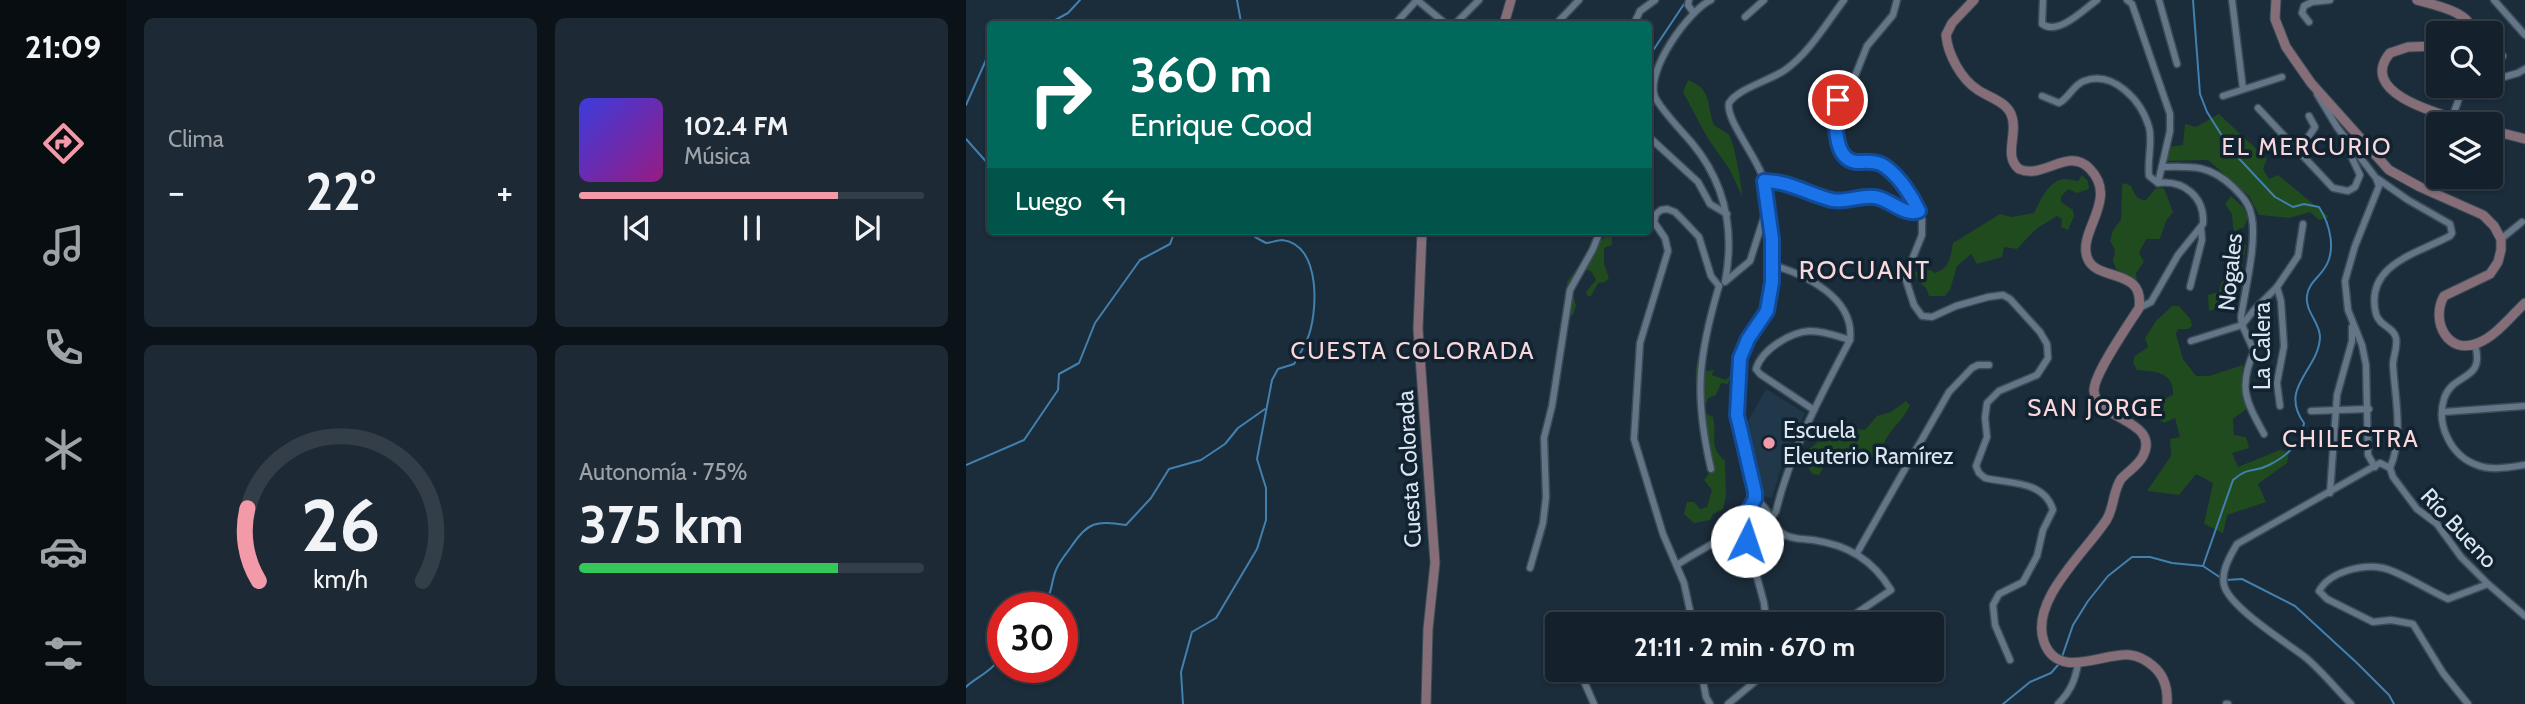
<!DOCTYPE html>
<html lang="es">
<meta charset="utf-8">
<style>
:root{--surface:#14212c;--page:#1d2934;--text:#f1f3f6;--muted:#9da3a9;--line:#333e48;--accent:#f39aa8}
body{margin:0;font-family:Cabin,sans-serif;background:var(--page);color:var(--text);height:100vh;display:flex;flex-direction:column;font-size:26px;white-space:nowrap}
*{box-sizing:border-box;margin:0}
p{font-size:23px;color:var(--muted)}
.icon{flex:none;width:38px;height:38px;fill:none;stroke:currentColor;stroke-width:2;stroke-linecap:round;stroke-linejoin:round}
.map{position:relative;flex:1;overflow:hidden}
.details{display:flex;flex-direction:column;gap:18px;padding:18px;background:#0b1218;width:840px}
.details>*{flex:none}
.top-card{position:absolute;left:21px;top:21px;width:665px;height:214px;border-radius:7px;box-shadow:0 2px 5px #0004,0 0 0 2px var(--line);background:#00695c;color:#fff;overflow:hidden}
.fabs{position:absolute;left:1460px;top:21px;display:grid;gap:14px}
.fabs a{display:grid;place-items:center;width:77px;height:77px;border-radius:7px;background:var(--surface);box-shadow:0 2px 5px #0004,0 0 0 2px var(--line);font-size:35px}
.speed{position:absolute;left:21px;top:592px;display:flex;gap:14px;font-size:35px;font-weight:700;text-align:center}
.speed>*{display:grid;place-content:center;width:91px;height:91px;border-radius:50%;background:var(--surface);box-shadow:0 2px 5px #0004,0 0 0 2px var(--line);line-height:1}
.speed .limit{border:10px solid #d22;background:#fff;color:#111}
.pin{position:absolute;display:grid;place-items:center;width:60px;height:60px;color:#fff;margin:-30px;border:4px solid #fff;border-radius:50%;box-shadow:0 2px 7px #0007}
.me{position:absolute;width:77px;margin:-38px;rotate:4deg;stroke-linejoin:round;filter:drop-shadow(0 0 5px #0008)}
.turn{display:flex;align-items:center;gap:24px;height:147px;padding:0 28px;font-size:32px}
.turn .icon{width:91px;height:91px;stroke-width:2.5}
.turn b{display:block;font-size:49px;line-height:60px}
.then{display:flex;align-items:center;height:66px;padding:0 28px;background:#0003;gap:14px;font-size:26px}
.big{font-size:52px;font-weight:700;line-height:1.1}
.details .card{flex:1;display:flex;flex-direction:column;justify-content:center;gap:10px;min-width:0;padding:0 24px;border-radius:10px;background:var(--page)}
.details .dial{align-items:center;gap:0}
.dial svg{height:182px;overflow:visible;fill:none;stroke:var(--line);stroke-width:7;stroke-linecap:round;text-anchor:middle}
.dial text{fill:var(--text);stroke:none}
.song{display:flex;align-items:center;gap:21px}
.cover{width:84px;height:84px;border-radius:10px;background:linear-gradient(135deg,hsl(240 70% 55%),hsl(310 70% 35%))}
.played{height:7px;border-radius:4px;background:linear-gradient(90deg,var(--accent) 75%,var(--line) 75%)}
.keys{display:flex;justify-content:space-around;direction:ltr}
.heat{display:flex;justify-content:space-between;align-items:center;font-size:38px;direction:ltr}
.charge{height:10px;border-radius:5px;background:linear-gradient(90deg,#34c759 75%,var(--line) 0)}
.details .tiles{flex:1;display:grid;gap:18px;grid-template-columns:repeat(2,1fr)}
.trip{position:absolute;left:579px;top:612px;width:399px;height:70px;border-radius:7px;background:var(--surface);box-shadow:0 2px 5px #0004,0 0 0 2px var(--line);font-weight:700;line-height:70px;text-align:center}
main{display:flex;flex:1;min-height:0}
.tab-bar{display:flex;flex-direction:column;width:126px;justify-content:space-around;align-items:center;background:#080d12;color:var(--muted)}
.tab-bar .icon{width:49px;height:49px}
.tab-bar .selected{color:var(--accent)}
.tab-bar b{font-size:32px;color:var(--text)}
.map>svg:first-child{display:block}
</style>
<main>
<nav class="tab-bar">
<b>21:09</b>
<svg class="icon selected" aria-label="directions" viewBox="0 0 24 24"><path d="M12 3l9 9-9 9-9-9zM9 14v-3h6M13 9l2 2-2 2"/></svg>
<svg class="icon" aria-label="music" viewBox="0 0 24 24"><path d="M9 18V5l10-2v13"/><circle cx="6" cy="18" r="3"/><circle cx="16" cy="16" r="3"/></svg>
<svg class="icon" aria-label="phone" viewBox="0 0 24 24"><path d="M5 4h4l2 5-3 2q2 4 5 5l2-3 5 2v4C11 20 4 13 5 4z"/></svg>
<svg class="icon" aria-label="climate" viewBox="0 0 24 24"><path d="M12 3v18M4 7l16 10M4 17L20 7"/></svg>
<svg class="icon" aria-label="car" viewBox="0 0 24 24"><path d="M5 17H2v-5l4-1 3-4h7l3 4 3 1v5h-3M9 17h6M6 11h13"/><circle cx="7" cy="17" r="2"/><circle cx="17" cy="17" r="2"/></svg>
<svg class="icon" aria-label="filters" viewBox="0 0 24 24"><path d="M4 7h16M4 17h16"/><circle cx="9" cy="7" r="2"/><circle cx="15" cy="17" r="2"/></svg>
</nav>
<section class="details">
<div class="tiles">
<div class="card"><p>Clima</p>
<div class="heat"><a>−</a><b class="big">22°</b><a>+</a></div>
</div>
<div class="card">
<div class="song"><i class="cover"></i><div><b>102.4 FM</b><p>Música</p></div></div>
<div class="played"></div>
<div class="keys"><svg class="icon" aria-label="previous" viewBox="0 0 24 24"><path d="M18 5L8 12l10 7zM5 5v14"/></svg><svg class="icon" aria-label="pause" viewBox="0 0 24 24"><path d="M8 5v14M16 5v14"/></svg><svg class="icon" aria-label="next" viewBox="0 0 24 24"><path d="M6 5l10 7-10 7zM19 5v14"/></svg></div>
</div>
<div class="card dial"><svg viewBox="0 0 100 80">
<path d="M14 69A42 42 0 1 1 86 69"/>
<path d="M14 69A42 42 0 0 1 9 37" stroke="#f39aa8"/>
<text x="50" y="56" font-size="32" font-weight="700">26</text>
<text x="50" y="72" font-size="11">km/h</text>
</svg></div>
<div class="card"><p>Autonomía · 75%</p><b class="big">375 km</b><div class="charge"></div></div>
</div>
</section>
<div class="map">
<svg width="1559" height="704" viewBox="0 0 1559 704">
<rect width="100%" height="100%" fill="#1b2c3a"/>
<path fill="#21384a" d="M800,389l39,24 -21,45 -12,40 -12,-3 -16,-67z"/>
<g fill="#204b1f">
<path d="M722,80c25,10 18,24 26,45 4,3 10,6 14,9 6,5 14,52 14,62l-12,-26 -23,-33 -24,-45z"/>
<path d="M1253,114l48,45 -4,10 6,10 9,-4 51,42 -10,3 -9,-8 -20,6 -31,-3 -10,-19 -41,-36 -42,1 1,-14 16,-2 2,-21 11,3z"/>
<path d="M1116,175l6,6 1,8 -12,4 -9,-4 -7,8v5l12,8 1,6 -6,14 -7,-3 1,-8 -5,-3 -21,13 -19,20 -13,-2 -2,10 -25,7 -6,-10 -14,12 -7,24 -5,6h-16l-3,-8 -9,-8 -2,-7 3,-3h13l4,3c16,-6 15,-16 18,-30l47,-29 11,3 23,-4c6,-12 15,-34 32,-34 4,0 8,2 12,2z"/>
<path d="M1159,183l6,3c3,7 6,15 15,14l9,-11 9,-1 9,24 -7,9 -6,18h-14l-7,14 5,9 -8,11 1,9 -21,-13 -3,-8 2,-11 -5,-9 3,-11 8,-10 1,-35z"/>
<path d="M1265,196l12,11 5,11 -4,9 -9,4 -2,-4 -1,-13 -7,-10z"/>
<path d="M641,231h5v14l-8,3v16l5,14 -4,4 -7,1 -7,13h-4l-1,-4 10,-12 -5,-9 -7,-2 -11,24 3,13 -3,9 -7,3 1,-36 26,-36 11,-8z"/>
<path d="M1280,245l-8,49 -11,3 -14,13 -4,1 -1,-16 11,-3 2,-9 4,-4h7v-15l5,-6 4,-11z"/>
<path d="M1206,306h7l12,14 1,6 -4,3h-10l-2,5 7,25 13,17h13l34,-11 -2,20 5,24 -13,10 1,16 12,2 3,11 -17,5 6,14 42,-17 9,2 -2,11 -29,21 8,18 -39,13 -4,18 -19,-9 9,-41 -17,-9 -17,21 -32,-4 24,-35 -1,-17 10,-2 -5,-19 -11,5 -18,-13 9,-15 10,4 8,-4c1,-25 -20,-23 -36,-25l-4,-8 2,-6 13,-9 -3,-9 11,-17z"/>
<path d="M738,348l3,6 -5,15 5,2 7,-1 -2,5 14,5 6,-6 -4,10 -7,-1 -5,12 -8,3 -4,11 3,5 6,3c5,21 -6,28 12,44l1,35 -3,13 -10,5 -3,6 -16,3 -10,-9 3,-12h7l6,7 7,-2 5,-17 -8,-10 8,-11c-7,-25 -28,-102 -8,-121z"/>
<path d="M940,401l4,4c-7,17 -24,26 -28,45 -7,4 -12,10 -20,11 -21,3 -27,-15 -43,14l-7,-1 -9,-16 1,-6c12,-6 17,-13 23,-25l12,-5 15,1 4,6 7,1 12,-14 14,-4z"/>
</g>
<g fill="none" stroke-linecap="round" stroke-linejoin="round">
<g stroke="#4281af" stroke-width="2">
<path d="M271,0l4,22 -2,2"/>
<path d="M1227,0l7,94 7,18 24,38 44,47 18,10 11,-3 15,3c11,17 18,44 5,62 -6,9 -16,15 -17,27 -2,16 13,26 13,41 -1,33 -42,50 -16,86 -2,20 -17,33 -35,42 -15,8 -20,1 -36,15l-30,86"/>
<path d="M82,24l20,-11 12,-13"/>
<path d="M682,58l36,-54"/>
<path d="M0,105l24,-54"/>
<path d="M0,139l24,27"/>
<path d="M0,465l58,-25 34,-50 1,-16 20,-11 16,-40 45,-63 30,-16 5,-13"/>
<path d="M1260,580l16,-1 53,27 62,57 32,32 5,9"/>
<path d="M72,607c15,-7 12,-23 18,-37 3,-8 10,-16 15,-23 17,-26 25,-26 55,-22l25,-27 18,-29 32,-9 24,-16 13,-16 27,-19"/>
<path d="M1096,657l11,-32 15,-24 20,-25 24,-19h18l22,6 31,3 18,12"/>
<path d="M0,687c11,-11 33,-18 34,-35 1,-10 -1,-17 3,-27"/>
<path d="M217,704l-2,-32 11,-40 24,-14 41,-69 9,-29v-32l-9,-29 15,-79 6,-11 16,-5c4,-7 9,-15 13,-24 11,-25 15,-96 -25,-100 -5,0 -12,3 -16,3l-11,-6 1,-6"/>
<path d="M1037,704l27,-22 21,-9 7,-8"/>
</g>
<defs>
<g id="street">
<path d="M723,0l-1,5 5,7"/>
<path d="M745,0c-22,10 -66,71 -56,97 7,14 26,33 37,46 34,41 43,87 33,139"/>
<path d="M931,0l-4,15 -26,31 -14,35 -15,19 -2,13 1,24 6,18 9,7h23l12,5 21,25 11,19 3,8v16l-17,42 9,28 8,11 10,1 24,-11 32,-9 15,-2 7,4 30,33 7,12 1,14 -11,17 -38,16 -12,12 -2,15 2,19 -11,29 3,7 6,5c24,6 59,2 68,32l-10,20 -6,26 -14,26 -24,12 -6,11 2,20 15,35"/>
<path d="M1077,0l-1,24c16,12 41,-14 55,-24"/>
<path d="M1161,0l5,4 38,110v17l-12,52"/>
<path d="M1193,0l18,64"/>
<path d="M1266,0l11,89"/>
<path d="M1528,0l31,35"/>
<path d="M779,17l19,-17"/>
<path d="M1343,22l-7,-9 2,-7 8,-4 18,-2"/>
<path d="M429,24l22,-24 29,24"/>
<path d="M489,24l24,-24"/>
<path d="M590,24l23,-24"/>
<path d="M668,24l6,-13 15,-11"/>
<path d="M1524,52l13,4"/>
<path d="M1524,81l28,-8 7,-4"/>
<path d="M1351,94l20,33 39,51 3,8 -24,60 -10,35 3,29 14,35 4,20 2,90 7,12"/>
<path d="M1076,96l17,7c10,-5 14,-18 25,-22 29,-11 57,19 65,46 4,15 -2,33 0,49l9,7"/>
<path d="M1257,96l59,-19"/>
<path d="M1292,108l75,80 15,3 7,-4 5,-12 -16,-34"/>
<path d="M1486,118l10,-28 7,-4"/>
<path d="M682,136l50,46 12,22 17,10"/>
<path d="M1332,152l17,-25 -6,-11"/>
<path d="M1196,167c31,-1 48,-2 71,20 8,8 16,16 18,27 7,25 -6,76 -10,103l1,8 12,26c-16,37 -8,50 10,83"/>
<path d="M1412,179l30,21 42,24 2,9 -2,3c-34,18 -86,29 -74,78 3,12 18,13 20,24 2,9 -3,18 -3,27 2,34 11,70 -3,103"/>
<path d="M798,181c25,0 44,13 68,19 14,3 28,-5 43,-3 15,2 29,20 44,14"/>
<path d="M1535,239l21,-17"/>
<path d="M760,281l24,-20 16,-50"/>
<path d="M1224,287l12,-47 -1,-12"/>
<path d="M1311,287l4,14 3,45 -7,37 3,23"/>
<path d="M1173,308l12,-6 27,-47 25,-31c2,-27 -19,-44 -45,-41"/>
<path d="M1225,341l51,-16 12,-15 23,-23 21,-31 5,-32"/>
<path d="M1509,345c11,37 -23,27 -31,54 -8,26 7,57 33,66 14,6 33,2 48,0"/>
<path d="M848,410l-54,-36 -4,-5c6,-20 35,-37 54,-38 14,0 27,5 40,9"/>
<path d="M1345,411l58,-2"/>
<path d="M1477,412l82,-6"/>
<path d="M745,469c-17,-73 -13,-112 8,-183"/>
<path d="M1364,493l7,-98 15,-54v-14"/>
<path d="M789,499c16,10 15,24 27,34 7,6 21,6 31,7 35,5 60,20 78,50l-52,35"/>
<path d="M806,517l4,-6c15,-61 45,-116 74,-171 5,-42 -44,-65 -77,-75"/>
<path d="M776,521l22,82 3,22"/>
<path d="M891,553l92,-161 23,-24 6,-3h11"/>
<path d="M711,565c27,-19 63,-30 77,-63 6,-16 -11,-54 -14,-72 -3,-11 -3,-20 -2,-31 0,-22 0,-43 12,-62 5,-9 13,-17 17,-27 14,-33 4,-91 -2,-126 -4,-22 -40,-64 -36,-81 10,-15 40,-22 56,-33 24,-17 41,-46 59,-70"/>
<path d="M564,568l13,-45 3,-26 -2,-59 8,-32 18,-116 23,-41 7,-18"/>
<path d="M727,625l-9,-42 -21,-49 -29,-95 6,-96 28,-92 -3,-13 -11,-16 2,-8 5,-4 6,-1 8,3 7,7 17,18 12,39 8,10"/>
<path d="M613,670l15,34"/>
<path d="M735,670l5,27 4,7"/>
<path d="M762,704l41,-34"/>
<path d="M1092,704c12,-12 17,-23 20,-40"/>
<path d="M1260,704h2"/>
<path d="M1385,704c-15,-15 -29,-33 -46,-47 -18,-14 -76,-50 -81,-72 -3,-14 6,-29 13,-41l143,-81 10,5 3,9 24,32 20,15 24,33 27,27 37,32"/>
<path d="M1502,704l-25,-31 -30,-49 -22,-4 -18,2 -46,-23 -8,-8c11,-20 44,-27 64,-23 16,3 48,24 65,31l40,-15"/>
</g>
<g id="secondary">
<path d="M1008,0l-22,23 -6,12c2,20 15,44 32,55 12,8 30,12 34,27 6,17 -9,39 7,52 25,11 49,-23 71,0 29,30 -12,62 -3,88 8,26 58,9 52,51 -10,16 -46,67 -45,83 2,29 67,29 49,65 -5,10 -15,15 -22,23 -8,12 -7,28 -14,40 -20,32 -78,81 -63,123 14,39 60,10 86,13 9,1 16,5 23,11 12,10 15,23 14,38"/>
<path d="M1310,0l-1,19 11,28 25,36 78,87 31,17 63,28 11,11 7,13v11l-3,12 -8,12 -46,22c-14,25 4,60 34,47 18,-7 33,-27 47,-40"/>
<path d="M1451,0c16,5 57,12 54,33"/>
<path d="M538,24l7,-24"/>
<path d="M1472,46l-30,1 -18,6c-35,42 57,63 83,71"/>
<path d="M1524,130l35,9"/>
<path d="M456,231l-4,98 17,234 -7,66 -2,75"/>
</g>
</defs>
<use href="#street" stroke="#3c4b57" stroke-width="9"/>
<use href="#secondary" stroke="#3c4b57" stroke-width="11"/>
<use href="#street" stroke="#637687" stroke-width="6"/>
<use href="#secondary" stroke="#856e78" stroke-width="9"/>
</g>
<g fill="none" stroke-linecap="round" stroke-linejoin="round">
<defs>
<path id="route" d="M781,541l-5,-20 13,-22v-7l-18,-77 3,-57 8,-19 19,-28 5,-29v-43l-8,-58c25,0 44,13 68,19 14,3 28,-5 43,-3 15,2 30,20 44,14 -7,-15 -19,-33 -32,-43 -9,-8 -20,-6 -31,-6 -24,-3 -21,-45 -18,-62"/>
</defs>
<use href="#route" stroke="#114b97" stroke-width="18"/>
<use href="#route" stroke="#1a73e8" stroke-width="12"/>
</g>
<circle fill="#f39aa8" stroke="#112230" stroke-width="2.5" cx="803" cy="443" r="7"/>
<g text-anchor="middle" stroke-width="7" stroke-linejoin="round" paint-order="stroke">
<g font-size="23" fill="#dce6f0" stroke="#112230">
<text transform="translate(1264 272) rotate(-84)" y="8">Nogales</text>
<text transform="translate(1296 346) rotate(-90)" y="8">La Calera</text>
<text transform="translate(443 469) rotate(-93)" y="8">Cuesta Colorada</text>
<text transform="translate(1493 528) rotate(47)" y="8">Río Bueno</text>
</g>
<g font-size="23" fill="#dce6f0" stroke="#112230" text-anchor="start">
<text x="817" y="438">Escuela<tspan x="817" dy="26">Eleuterio Ramírez</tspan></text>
</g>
<g font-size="24" letter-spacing="2" fill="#fad7db" stroke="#112230">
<text x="1341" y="155">EL MERCURIO</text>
<text x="447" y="359">CUESTA COLORADA</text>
<text x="1130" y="416">SAN JORGE</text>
<text x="1385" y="447">CHILECTRA</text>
</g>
<g font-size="26" letter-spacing="2" fill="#fad7db" stroke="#112230">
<text x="899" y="279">ROCUANT</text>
</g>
</g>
</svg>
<div class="fabs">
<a><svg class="icon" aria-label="search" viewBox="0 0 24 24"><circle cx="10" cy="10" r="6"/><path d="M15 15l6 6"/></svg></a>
<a><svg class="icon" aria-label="layers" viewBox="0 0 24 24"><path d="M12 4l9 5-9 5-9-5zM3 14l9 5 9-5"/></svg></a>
</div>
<div class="speed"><div class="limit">30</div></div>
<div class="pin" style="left:872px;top:100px;background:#d93025"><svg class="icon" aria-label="arrive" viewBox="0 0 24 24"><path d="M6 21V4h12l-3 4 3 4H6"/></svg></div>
<svg class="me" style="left:781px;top:541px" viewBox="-20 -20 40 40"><circle r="19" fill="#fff"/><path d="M0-13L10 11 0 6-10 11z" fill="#1a73e8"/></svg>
<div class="trip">21:11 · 2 min · 670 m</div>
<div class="top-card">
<div class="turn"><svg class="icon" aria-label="right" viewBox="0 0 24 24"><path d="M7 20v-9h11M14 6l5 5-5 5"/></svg><div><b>360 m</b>Enrique Cood</div></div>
<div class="then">Luego<svg class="icon" aria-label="left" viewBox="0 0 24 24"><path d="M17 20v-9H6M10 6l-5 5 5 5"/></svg></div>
</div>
</div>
</main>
